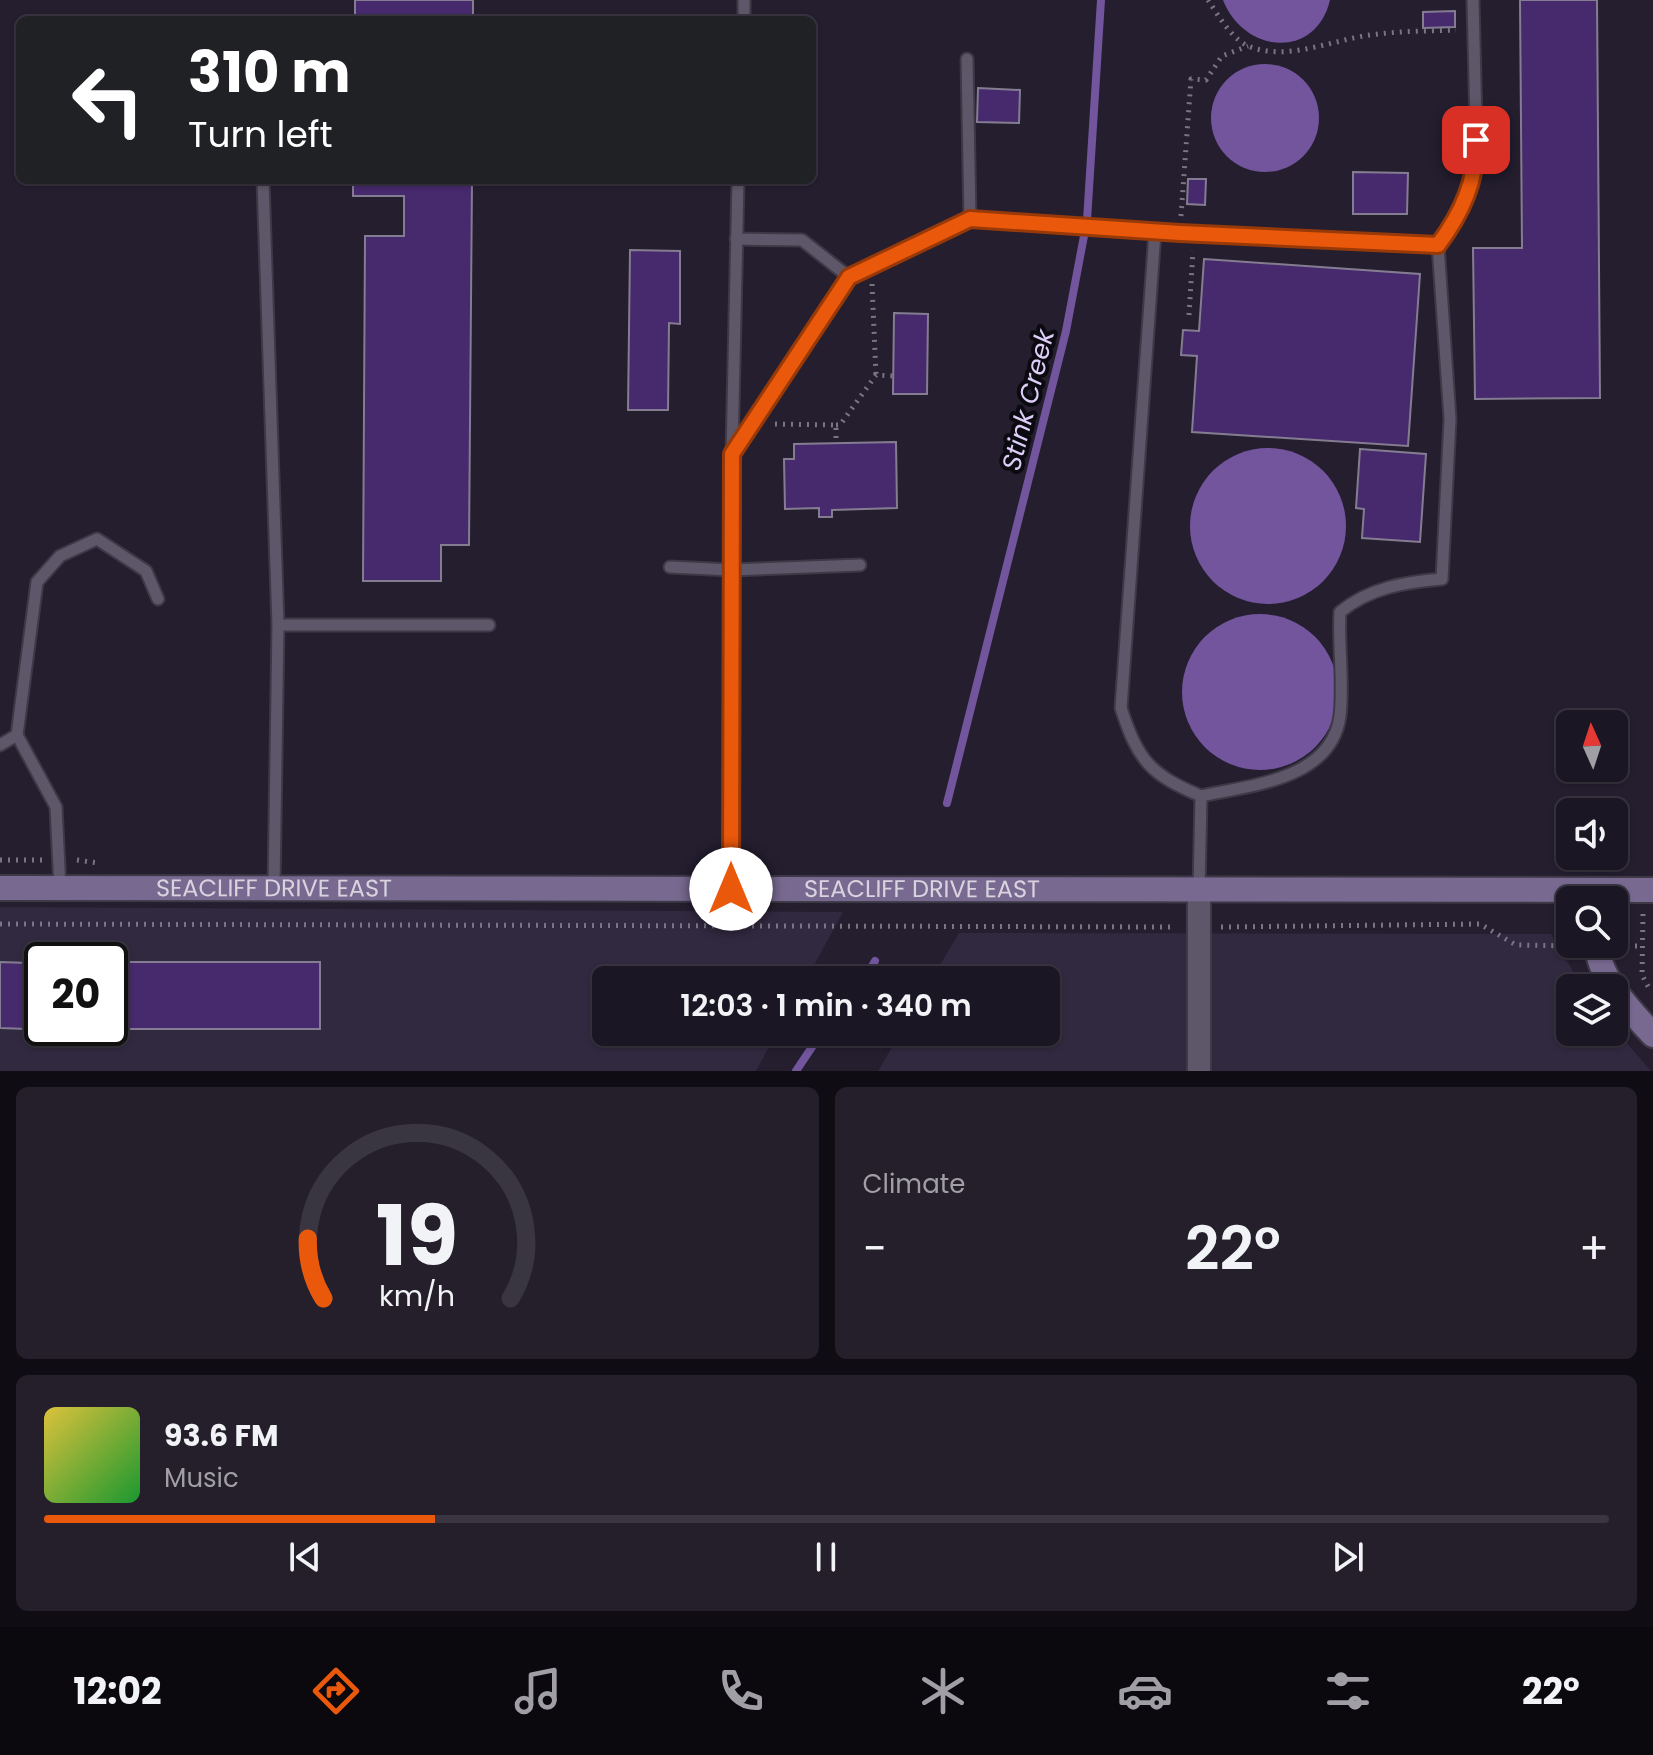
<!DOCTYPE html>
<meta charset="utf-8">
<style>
:root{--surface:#1b1623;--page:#241f2b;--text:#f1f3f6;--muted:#a09fa6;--line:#393541;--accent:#ea580c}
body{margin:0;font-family:Poppins,sans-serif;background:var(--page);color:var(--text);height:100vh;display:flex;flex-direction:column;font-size:30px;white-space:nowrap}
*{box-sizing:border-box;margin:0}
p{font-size:26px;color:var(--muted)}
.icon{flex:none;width:44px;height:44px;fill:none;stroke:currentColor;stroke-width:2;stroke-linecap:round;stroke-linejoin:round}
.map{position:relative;height:1071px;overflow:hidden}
.details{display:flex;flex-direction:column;gap:16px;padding:16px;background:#0f0c13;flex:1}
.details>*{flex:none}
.banner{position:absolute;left:16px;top:16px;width:800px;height:168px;border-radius:12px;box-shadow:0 2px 6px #0004,0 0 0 2px var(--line);background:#202124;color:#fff;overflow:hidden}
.needle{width:52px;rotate:357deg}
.tools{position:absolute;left:1556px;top:710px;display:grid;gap:16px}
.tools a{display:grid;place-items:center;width:72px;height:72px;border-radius:12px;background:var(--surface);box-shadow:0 2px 6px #0004,0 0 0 2px var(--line);font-size:40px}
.speed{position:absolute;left:24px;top:942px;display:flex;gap:16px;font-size:40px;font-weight:700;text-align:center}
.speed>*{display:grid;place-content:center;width:104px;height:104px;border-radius:50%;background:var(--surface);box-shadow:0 2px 6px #0004,0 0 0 2px var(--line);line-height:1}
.speed .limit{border:4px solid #111;border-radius:12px;background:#fff;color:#111}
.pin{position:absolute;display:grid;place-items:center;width:68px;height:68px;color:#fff;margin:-34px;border-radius:16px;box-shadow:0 4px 12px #0006}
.me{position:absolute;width:88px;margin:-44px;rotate:0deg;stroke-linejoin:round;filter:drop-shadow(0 0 6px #0008)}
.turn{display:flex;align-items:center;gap:28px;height:168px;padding:0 40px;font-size:36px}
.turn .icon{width:104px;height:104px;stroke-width:2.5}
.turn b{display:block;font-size:56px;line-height:68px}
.big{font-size:60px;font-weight:600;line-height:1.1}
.details .card{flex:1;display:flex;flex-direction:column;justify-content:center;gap:12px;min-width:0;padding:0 28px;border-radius:12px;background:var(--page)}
.details .dial{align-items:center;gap:0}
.dial svg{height:208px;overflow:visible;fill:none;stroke:var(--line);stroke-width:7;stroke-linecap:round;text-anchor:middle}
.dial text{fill:var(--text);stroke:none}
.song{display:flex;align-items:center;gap:24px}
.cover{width:96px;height:96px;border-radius:12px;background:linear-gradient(135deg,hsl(50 70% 55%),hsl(130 70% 35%))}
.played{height:8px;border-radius:4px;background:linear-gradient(90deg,var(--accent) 25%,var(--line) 25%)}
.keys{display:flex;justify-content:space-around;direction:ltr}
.heat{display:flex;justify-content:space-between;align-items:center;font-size:44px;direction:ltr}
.details .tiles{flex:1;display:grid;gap:16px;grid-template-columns:1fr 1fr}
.card:last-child{grid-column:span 2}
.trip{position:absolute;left:592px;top:966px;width:468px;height:80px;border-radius:12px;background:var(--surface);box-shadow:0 2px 6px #0004,0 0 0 2px var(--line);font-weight:600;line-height:80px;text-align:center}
.menu{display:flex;height:128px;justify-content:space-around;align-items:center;background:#0b090e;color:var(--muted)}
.menu .icon{width:56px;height:56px}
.menu .current{color:var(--accent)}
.menu b{font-size:36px;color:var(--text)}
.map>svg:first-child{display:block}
</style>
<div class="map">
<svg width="1653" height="1071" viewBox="0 0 1653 1071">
<rect width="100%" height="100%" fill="#241e2f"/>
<g fill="#31293f" fill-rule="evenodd">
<path d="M0,907l843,5 -37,68h-200v52h171l-21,39h-756zM42,960h68v68h-68z"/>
<path d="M959,933l592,1 32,54h-13v44h44v-4l37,43h-773l23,-39h145v-52h-115z"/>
</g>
<g fill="#72559d">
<path d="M1223,0h107c-14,60 -86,54 -107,0z"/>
<circle cx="1265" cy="118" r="54"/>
<circle cx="1268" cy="526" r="78"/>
<circle cx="1260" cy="692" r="78"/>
</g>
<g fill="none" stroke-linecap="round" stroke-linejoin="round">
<g stroke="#72559d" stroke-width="8">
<path d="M947,803l119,-472 21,-111 14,-220"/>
<path d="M864,980l11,-19"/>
<path d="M796,1071l26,-39"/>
</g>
</g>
<g fill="#47296d" stroke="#847d91" stroke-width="2">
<rect x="355" y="0" width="118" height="20"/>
<path d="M1520,0h77l3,398 -125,1 -2,-151h49z"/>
<path d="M1455,11v16l-32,1v-16z"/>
<path d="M978,88l42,2 -1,33 -42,-1z"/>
<path d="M1353,172l55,1 -1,41h-54z"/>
<path d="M1188,179h18l-1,26 -18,-1z"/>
<path d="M353,180h119l-3,365h-28v36h-78l2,-345h39v-40h-51z"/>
<path d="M630,250l50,1v73l-11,-1 -1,87h-40z"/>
<path d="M1204,259l216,15 -12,172 -216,-14 5,-76 -16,-1 2,-25 16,1z"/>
<path d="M894,313l34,1 -1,80h-34z"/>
<path d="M896,442l1,66 -65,2v7h-13v-9l-34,1 -1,-50h10v-15z"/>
<path d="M1360,449l66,5 -6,88 -58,-4 2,-29 -8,-1z"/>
<path d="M0,962l29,1 -2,66 -27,-1z"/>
<path d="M110,962h210v67h-213z"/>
</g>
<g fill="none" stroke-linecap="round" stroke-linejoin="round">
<defs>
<g id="lane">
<path d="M744,20v-20"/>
<path d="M967,59l3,160"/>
<path d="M263,180l15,445 -4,263"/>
<path d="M1155,232l-34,476c17,53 30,67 80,88l-2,94"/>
<path d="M736,239l66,1 47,37"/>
<path d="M1438,245l20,-27 19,-51 -4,-167"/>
<path d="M732,454l117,-177 121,-58 185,13 283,13 12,174 -8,160c-37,3 -73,9 -102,33 -2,34 4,71 0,104 -9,64 -89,69 -139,80"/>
<path d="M670,567l61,3 129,-5"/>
<path d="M278,625h211"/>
<path d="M17,735l39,72 4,81"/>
<path d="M0,745l17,-10 20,-153 23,-26 37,-17 49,32 12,28"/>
<path d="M731,889l1,-435 6,-274"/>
</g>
<path id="street" d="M1199,1071v-181"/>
<g id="secondary">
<path id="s1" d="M0,888l1653,2"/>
<path d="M1597,944c1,34 34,67 56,91"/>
</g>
</defs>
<use href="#lane" stroke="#3e3946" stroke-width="15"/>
<use href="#street" stroke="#3e3946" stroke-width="26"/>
<use href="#secondary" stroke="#3e3946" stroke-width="28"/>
<g stroke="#7a7583" stroke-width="5" stroke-dasharray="2 6" stroke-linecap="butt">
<path d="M1208,0c10,15 23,38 40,46 38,16 84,-6 122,-11 28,-4 58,-4 86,-5"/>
<path d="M1181,216l10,-137 15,1 16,-24 26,-10"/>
<path d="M872,284l4,91"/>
<path d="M1189,315l4,-64"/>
<path d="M775,424l61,1v18"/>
<path d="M836,425h4l36,-50 17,1"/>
<path d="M0,860h43"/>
<path d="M77,860l21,3"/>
<path d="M1643,914l-1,61 8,15"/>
<path d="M0,924l1175,3"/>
<path d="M1221,927l259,-3 36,21 57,1"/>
<path d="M1619,946h23"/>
</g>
<use href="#lane" stroke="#5e576a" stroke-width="11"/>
<use href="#street" stroke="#5e576a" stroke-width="22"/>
<use href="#secondary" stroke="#786990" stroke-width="24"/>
</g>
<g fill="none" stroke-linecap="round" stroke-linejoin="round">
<defs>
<path id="route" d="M731,889l1,-435 117,-177 121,-58 210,14 258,12c24,-32 39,-65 38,-105"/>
</defs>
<use href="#route" stroke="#983908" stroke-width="20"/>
<use href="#route" stroke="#ea580c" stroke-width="14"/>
</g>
<g text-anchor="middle" stroke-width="8" stroke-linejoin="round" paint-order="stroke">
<g font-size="24" fill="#d8d4df" stroke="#0c0a11">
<text dy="8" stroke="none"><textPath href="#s1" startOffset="274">SEACLIFF DRIVE EAST</textPath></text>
<text dy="8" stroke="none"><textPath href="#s1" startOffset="922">SEACLIFF DRIVE EAST</textPath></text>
</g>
<g font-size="26" font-style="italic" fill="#dccef7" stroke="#0c0a11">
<text transform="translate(1028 400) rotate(-76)" y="9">Stink Creek</text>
</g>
</g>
</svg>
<div class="tools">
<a><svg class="needle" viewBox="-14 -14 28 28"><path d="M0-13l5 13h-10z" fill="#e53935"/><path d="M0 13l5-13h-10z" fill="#a09fa6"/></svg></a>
<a><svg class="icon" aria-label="sound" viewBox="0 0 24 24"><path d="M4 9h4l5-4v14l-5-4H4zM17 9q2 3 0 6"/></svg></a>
<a><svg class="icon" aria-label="search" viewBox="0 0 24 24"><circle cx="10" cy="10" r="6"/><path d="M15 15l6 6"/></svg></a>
<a><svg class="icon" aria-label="layers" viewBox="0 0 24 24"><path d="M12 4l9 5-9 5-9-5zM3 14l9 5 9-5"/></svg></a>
</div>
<div class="speed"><div class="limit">20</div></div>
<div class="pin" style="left:1476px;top:140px;background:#d93025"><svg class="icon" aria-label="arrive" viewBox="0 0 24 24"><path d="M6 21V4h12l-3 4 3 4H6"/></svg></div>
<svg class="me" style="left:731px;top:889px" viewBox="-20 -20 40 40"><circle r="19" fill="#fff"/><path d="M0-13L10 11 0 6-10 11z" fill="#ea580c"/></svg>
<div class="trip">12:03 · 1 min · 340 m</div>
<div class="banner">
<div class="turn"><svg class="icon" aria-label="left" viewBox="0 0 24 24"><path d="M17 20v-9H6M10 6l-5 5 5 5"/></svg><div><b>310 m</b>Turn left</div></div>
</div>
</div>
<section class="details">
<div class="tiles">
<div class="card dial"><svg viewBox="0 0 100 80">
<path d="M14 69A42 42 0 1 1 86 69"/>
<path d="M14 69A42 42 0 0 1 8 46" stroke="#ea580c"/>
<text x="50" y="56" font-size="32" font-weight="700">19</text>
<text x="50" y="72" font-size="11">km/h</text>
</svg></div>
<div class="card"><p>Climate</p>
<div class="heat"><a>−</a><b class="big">22°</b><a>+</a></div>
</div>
<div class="card">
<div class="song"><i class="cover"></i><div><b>93.6 FM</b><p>Music</p></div></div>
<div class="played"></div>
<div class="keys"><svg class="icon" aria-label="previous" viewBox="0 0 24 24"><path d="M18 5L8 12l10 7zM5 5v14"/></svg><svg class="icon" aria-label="pause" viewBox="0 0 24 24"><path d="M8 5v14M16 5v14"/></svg><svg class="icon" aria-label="next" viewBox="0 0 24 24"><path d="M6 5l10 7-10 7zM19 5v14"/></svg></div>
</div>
</div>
</section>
<nav class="menu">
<b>12:02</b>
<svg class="icon current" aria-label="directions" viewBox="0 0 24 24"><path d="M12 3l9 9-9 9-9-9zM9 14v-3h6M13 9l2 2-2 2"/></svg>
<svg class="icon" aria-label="music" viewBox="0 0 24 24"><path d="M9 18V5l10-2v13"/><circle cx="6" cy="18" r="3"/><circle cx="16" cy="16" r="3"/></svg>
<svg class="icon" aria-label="phone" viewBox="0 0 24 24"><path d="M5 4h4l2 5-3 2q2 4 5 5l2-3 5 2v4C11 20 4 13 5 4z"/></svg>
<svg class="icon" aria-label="climate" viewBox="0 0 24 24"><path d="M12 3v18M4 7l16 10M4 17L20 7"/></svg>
<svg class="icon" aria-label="car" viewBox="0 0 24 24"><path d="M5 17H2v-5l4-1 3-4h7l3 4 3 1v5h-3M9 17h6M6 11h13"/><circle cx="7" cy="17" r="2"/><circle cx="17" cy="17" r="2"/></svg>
<svg class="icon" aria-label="filters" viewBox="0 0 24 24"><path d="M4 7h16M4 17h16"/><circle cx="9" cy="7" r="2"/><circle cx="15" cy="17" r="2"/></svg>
<b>22°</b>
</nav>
